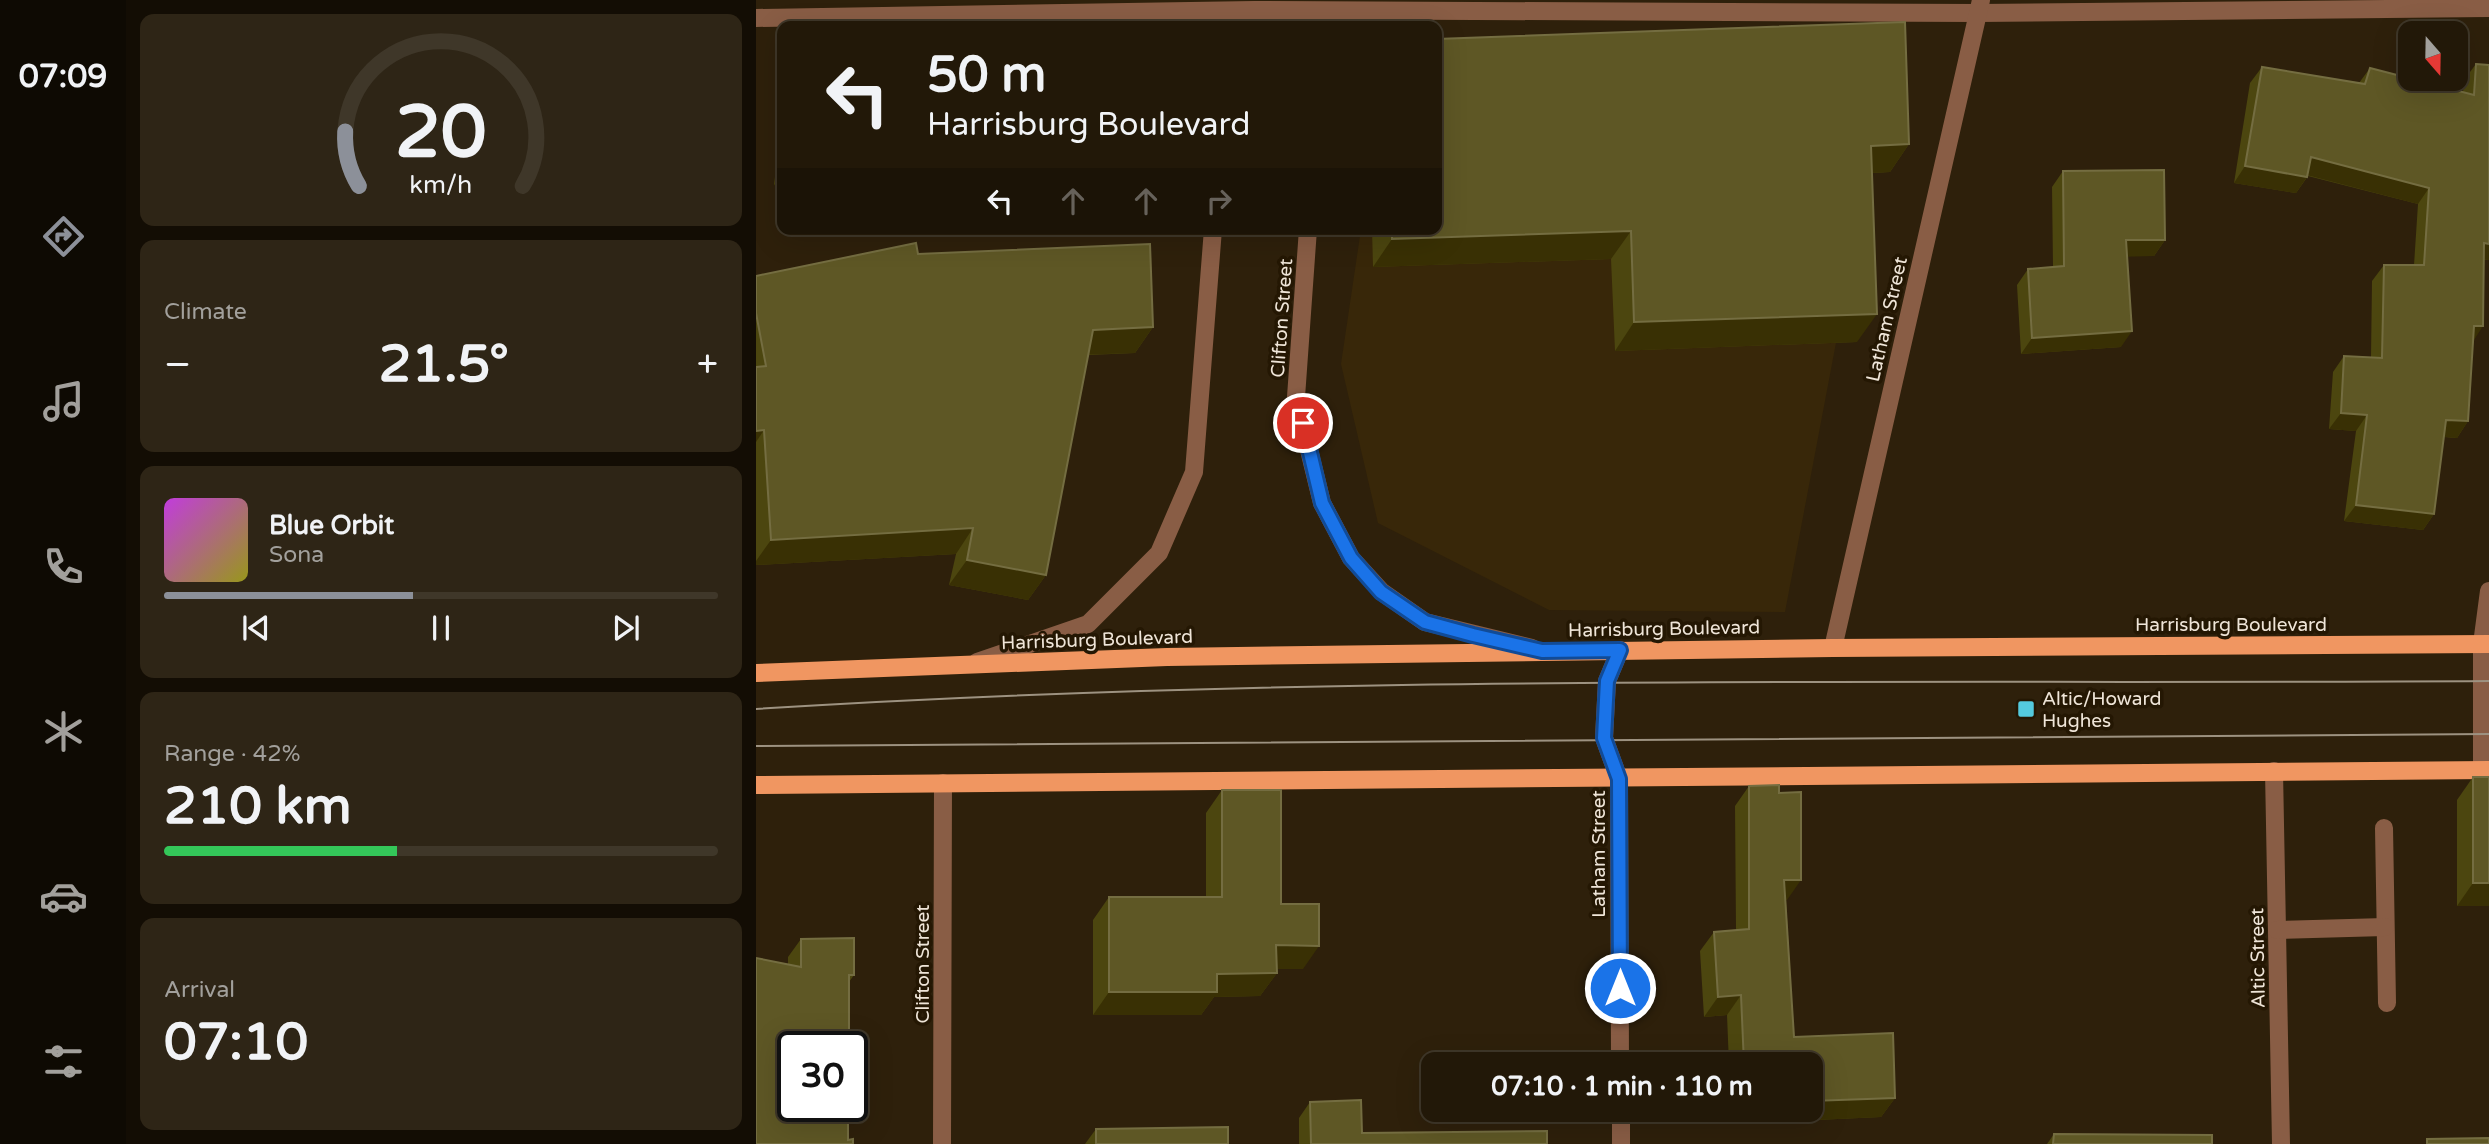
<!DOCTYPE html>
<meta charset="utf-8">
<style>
:root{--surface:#221808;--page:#2e2516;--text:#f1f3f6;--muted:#a2a09c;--line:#3f3729;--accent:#8c9099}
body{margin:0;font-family:"Varela Round",sans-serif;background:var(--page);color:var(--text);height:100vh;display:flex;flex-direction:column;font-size:26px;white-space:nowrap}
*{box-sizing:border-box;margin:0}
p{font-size:23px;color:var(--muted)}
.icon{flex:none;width:38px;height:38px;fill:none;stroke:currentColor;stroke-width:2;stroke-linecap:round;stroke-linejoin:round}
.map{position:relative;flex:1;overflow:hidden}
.side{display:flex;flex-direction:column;gap:14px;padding:14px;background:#130d04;width:630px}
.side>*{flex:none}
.top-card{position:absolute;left:21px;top:21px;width:665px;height:214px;border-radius:14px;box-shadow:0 7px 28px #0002,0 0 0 2px var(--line);background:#221808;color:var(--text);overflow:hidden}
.needle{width:46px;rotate:160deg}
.controls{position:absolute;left:1642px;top:21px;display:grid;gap:14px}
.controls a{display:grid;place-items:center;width:70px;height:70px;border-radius:14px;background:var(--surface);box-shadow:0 7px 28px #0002,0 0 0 2px var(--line);font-size:35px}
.speed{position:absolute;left:21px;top:1031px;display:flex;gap:14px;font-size:35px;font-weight:700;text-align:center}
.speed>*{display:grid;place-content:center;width:91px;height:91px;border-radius:50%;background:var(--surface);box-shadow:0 7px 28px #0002,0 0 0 2px var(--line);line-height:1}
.speed .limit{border:4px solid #111;border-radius:10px;background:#fff;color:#111}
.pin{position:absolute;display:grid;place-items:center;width:60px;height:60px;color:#fff;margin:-30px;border:4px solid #fff;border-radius:50%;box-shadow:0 2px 7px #0007}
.me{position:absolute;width:77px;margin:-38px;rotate:0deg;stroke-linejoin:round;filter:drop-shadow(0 0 5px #0008)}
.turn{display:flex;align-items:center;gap:24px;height:147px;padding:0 35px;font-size:32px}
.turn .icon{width:91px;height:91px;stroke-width:2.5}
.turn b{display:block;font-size:49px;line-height:60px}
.lanes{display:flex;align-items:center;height:66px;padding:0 35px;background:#0003;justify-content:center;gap:35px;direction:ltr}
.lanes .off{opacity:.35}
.big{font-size:52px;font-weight:700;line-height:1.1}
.side .widget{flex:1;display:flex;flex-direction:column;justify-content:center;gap:10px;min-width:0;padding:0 24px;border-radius:14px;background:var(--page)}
.side .dial{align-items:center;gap:0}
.dial svg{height:182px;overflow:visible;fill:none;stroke:var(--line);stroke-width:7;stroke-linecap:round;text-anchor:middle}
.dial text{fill:var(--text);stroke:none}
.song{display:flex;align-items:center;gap:21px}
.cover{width:84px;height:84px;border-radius:10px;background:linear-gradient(135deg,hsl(290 70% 55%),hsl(60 70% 35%))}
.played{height:7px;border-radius:4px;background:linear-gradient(90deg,var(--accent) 45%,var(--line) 45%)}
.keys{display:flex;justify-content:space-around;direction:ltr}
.heat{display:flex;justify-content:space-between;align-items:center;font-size:38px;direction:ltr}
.charge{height:10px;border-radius:5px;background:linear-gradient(90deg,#34c759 42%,var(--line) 0)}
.trip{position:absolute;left:665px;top:1052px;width:402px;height:70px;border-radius:14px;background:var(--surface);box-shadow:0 7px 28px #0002,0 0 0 2px var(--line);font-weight:700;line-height:70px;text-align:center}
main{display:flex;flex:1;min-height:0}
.tabs{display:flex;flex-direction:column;width:126px;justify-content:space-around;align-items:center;background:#0e0a03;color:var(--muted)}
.tabs .icon{width:49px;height:49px}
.tabs .selected{color:var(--accent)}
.tabs b{font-size:32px;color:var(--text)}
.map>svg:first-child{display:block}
</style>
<main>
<nav class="tabs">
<b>07:09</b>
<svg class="icon selected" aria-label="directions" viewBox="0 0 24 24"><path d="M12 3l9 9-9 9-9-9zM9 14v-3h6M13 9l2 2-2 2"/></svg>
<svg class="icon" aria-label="music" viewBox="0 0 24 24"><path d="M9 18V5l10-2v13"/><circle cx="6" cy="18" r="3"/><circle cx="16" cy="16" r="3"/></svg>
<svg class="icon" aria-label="phone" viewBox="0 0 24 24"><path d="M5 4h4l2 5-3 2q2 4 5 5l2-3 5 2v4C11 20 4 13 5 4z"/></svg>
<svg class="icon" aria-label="climate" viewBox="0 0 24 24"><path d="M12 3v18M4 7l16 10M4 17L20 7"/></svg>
<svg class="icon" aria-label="car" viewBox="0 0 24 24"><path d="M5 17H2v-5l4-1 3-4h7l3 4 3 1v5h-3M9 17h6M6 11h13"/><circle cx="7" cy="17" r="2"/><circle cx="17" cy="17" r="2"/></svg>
<svg class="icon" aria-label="filters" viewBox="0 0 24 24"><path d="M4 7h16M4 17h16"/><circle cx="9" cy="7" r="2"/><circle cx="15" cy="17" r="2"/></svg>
</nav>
<section class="side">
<div class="widget dial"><svg viewBox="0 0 100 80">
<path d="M14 69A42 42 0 1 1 86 69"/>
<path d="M14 69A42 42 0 0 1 8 45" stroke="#8c9099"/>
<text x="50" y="56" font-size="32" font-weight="700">20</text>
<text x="50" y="72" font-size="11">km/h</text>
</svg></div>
<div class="widget"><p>Climate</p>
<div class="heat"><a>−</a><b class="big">21.5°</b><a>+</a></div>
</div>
<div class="widget">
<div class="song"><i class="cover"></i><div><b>Blue Orbit</b><p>Sona</p></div></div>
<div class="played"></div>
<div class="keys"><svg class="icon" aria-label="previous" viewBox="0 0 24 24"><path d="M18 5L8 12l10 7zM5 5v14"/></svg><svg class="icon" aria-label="pause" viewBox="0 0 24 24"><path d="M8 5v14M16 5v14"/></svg><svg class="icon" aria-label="next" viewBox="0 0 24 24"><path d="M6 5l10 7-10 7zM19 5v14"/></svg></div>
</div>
<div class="widget"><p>Range · 42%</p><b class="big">210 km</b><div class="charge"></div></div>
<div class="widget"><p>Arrival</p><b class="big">07:10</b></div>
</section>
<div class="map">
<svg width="1733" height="1144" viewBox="0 0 1733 1144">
<rect width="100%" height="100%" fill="#2e200b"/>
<path fill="#382709" d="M1133,63l-104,549 -236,-2 -171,-87 -37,-159 20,-135h76z"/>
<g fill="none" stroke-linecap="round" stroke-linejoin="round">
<g stroke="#895d45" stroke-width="18">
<path d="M0,18l498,-8 724,3 511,-5"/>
<path d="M552,229l-12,168 26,106 29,55 31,34 43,30 107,26"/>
<path d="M1077,648l148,-648"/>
<path d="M864,650l-13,31 -3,57 15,41 1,285"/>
<path d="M221,662l111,-38 71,-71 35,-81 19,-243"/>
<path d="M1726,770v-126l7,-53"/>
<path d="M1518,771l7,373"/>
<path d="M1628,828l3,175"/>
<path d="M1521,930l108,-3"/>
<path d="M865,1110v34"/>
<path d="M186,1144l1,-361"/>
</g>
<g stroke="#f09661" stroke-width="18">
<path d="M0,673l411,-16 666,-9 656,-4"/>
<path d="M0,785l1733,-15"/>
</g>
<g stroke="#9d9281" stroke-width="2">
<path d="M0,709c577,-37 1155,-24 1733,-28"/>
<path d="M0,746l1733,-12"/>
</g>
</g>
<g fill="#4c460f">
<path d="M1720,64l13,196h-5l-11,81 -5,80 -11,17 -13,-1 -10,77 -11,16 -79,-9 12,-90 -27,-2 4,-57 11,-16 27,1 1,-76 12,-16h30l4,-61 -110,-28 -12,17 -62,-10 16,-100 12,-16 97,16 11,-15 93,24 1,-12z"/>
<path d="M26,121v65l-8,-1z"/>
<path d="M1153,144l-19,28 -18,1 -15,169 -242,9 -4,-92 -238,8 -1,-38h65z"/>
<path d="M1307,171l102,69 -11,16h-27l-6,91 -100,7 -4,-69 11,-16 25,-2 -1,-80z"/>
<path d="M162,254l235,73 -18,26 -47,2 -42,220 -18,25 -79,-15 7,-31 -200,11v-289z"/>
<path d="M1717,777h16v129h-32v-106z"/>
<path d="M993,786l38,114h-1l8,137 101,61 -14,19 -150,7v-14h80v-46h-82l-2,-49 -23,2 -4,-66 14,-19 22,-2 -1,-124z"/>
<path d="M466,790l59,114 22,65h-27l1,4 -17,23 -46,1 -13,18h-108v-95l16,-23h97v-84z"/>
<path d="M45,939l53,36 -5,7 -1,158 -92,4 32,-179v-8z"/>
<path d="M554,1102l52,31 185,11h-248v-26z"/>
<path d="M340,1129l132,15h-143z"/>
<path d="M1298,1134l158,10h-165z"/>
</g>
<g fill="#393004">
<path d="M1153,144l-19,28 -39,2 20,-28z"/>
<path d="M1555,157l118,31 -11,16 -119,-31z"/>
<path d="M1489,166l62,11 -11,16 -62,-10z"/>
<path d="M26,173v13l-8,-1z"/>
<path d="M875,231l-20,28 -238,8 19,-28z"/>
<path d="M1370,240h39l-11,16 -39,1z"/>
<path d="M1728,243l5,1v16l-16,-1z"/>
<path d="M1121,314l-20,28 -242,9 19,-29z"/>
<path d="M1718,326h9l-11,17z"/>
<path d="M397,327l-18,26 -60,2 18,-25z"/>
<path d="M1376,331l-11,16 -100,7 11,-16z"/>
<path d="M1585,413l26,2 -11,16 -27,-2z"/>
<path d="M1690,420l22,1 -11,17 -22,-2z"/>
<path d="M8,430l-8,12v-11z"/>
<path d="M1600,505l78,9 -11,16 -79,-9z"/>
<path d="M217,528l-17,26 -200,11v-4l15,-21z"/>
<path d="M211,560l79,15 -18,25 -79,-15z"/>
<path d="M1028,880h17l-14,20h-16z"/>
<path d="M1717,883h16v23h-32z"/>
<path d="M520,945l43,1 -16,23h-43z"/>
<path d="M521,973l-17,23 -46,1 -13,18h-108l16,-23 108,-18z"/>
<path d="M985,995l-14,20 -23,2 14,-20z"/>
<path d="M1139,1098l-14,19 -150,7 11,-14h69v-9z"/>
</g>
<g fill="#5e5725" stroke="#746d41" stroke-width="2">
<path d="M1149,22l4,122 -38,2 6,168 -243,8 -3,-91 -239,8v-10h45v-190z"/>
<path d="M1720,64l13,1v179l-5,-1 -1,83h-9l-6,95 -22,-1 -12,94 -78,-9 11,-90 -26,-2 3,-57 38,2 2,-93h40l5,-77 -118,-31 -4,20 -62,-11 17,-99 103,17 5,-16 104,27z"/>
<path d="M1408,170l1,70h-39l6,91 -100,7 -4,-69 36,-3 -1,-95z"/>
<path d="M160,243l2,11 232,-10 3,83 -60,3 -47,245 -79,-15 6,-32 -202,12 -7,-110 -8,1v-64l10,-1 -10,-53v-37z"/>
<rect x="1717" y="777" width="16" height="106"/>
<path d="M1023,785v8l22,-1v88h-17l10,157 99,-4 2,65 -84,3v-37h-67l-3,-69 -23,2 -4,-65 35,-3v-143z"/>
<path d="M466,790h59v114h38v42l-43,-1 1,28 -60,1v18h-108v-95h113z"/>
<path d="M98,938v37h-5v71h-56v60h55v34l5,-1v5h-97v-186l45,9v-28z"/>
<path d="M605,1100l1,33 185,-2v13h-236l-1,-42z"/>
<path d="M472,1127v17h-132v-15z"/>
<path d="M1298,1134l158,1v9h-159z"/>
<path d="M1733,1138v6h-62v-5z"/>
</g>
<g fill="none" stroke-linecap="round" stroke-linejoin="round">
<defs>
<path id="route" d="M547,423l19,80 29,55 30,34 44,30 48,13 69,16 78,-1 -13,31 -3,57 15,41 1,209"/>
</defs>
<use href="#route" stroke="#114b97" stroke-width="18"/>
<use href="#route" stroke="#1a73e8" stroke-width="12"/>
</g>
<rect fill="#54cade" stroke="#241703" stroke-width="2.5" x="1261" y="700" width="18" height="18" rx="3.5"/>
<g text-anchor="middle" stroke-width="7" stroke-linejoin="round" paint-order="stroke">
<g font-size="19" fill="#efe5d8" stroke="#241703">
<text transform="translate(525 318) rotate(-86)" y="7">Clifton Street</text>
<text transform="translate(1130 319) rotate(-77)" y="7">Latham Street</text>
<text x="1475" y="631">Harrisburg Boulevard</text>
<text transform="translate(908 628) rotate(-1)" y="7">Harrisburg Boulevard</text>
<text transform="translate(341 639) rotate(-2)" y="7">Harrisburg Boulevard</text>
<text transform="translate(842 854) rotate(-90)" y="7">Latham Street</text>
<text transform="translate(1501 958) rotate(-91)" y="7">Altic Street</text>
<text transform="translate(166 964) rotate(-90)" y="7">Clifton Street</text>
</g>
<g font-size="19" fill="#efe5d8" stroke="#241703" text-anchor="start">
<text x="1286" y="705">Altic/Howard<tspan x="1286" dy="22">Hughes</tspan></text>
</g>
</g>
</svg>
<div class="controls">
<a><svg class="needle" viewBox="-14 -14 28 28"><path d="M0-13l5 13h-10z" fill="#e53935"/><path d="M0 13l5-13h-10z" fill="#a2a09c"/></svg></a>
</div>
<div class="speed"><div class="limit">30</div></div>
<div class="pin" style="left:547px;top:423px;background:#d93025"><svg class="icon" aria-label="arrive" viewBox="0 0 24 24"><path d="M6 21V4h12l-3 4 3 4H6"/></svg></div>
<svg class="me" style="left:864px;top:988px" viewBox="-20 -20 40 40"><circle r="17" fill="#1a73e8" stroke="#fff" stroke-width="3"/><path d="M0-11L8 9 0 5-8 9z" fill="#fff"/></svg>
<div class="trip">07:10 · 1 min · 110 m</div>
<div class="top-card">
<div class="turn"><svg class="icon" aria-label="left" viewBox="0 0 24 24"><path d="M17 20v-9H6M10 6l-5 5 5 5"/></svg><div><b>50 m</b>Harrisburg Boulevard</div></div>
<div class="lanes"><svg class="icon" aria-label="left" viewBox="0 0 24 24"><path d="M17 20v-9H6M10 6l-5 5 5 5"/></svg><svg class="icon off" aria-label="ahead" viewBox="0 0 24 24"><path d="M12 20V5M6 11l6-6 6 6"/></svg><svg class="icon off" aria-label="ahead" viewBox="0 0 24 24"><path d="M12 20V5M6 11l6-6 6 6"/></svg><svg class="icon off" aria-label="right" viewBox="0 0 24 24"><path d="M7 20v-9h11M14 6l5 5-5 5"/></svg></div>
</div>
</div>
</main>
